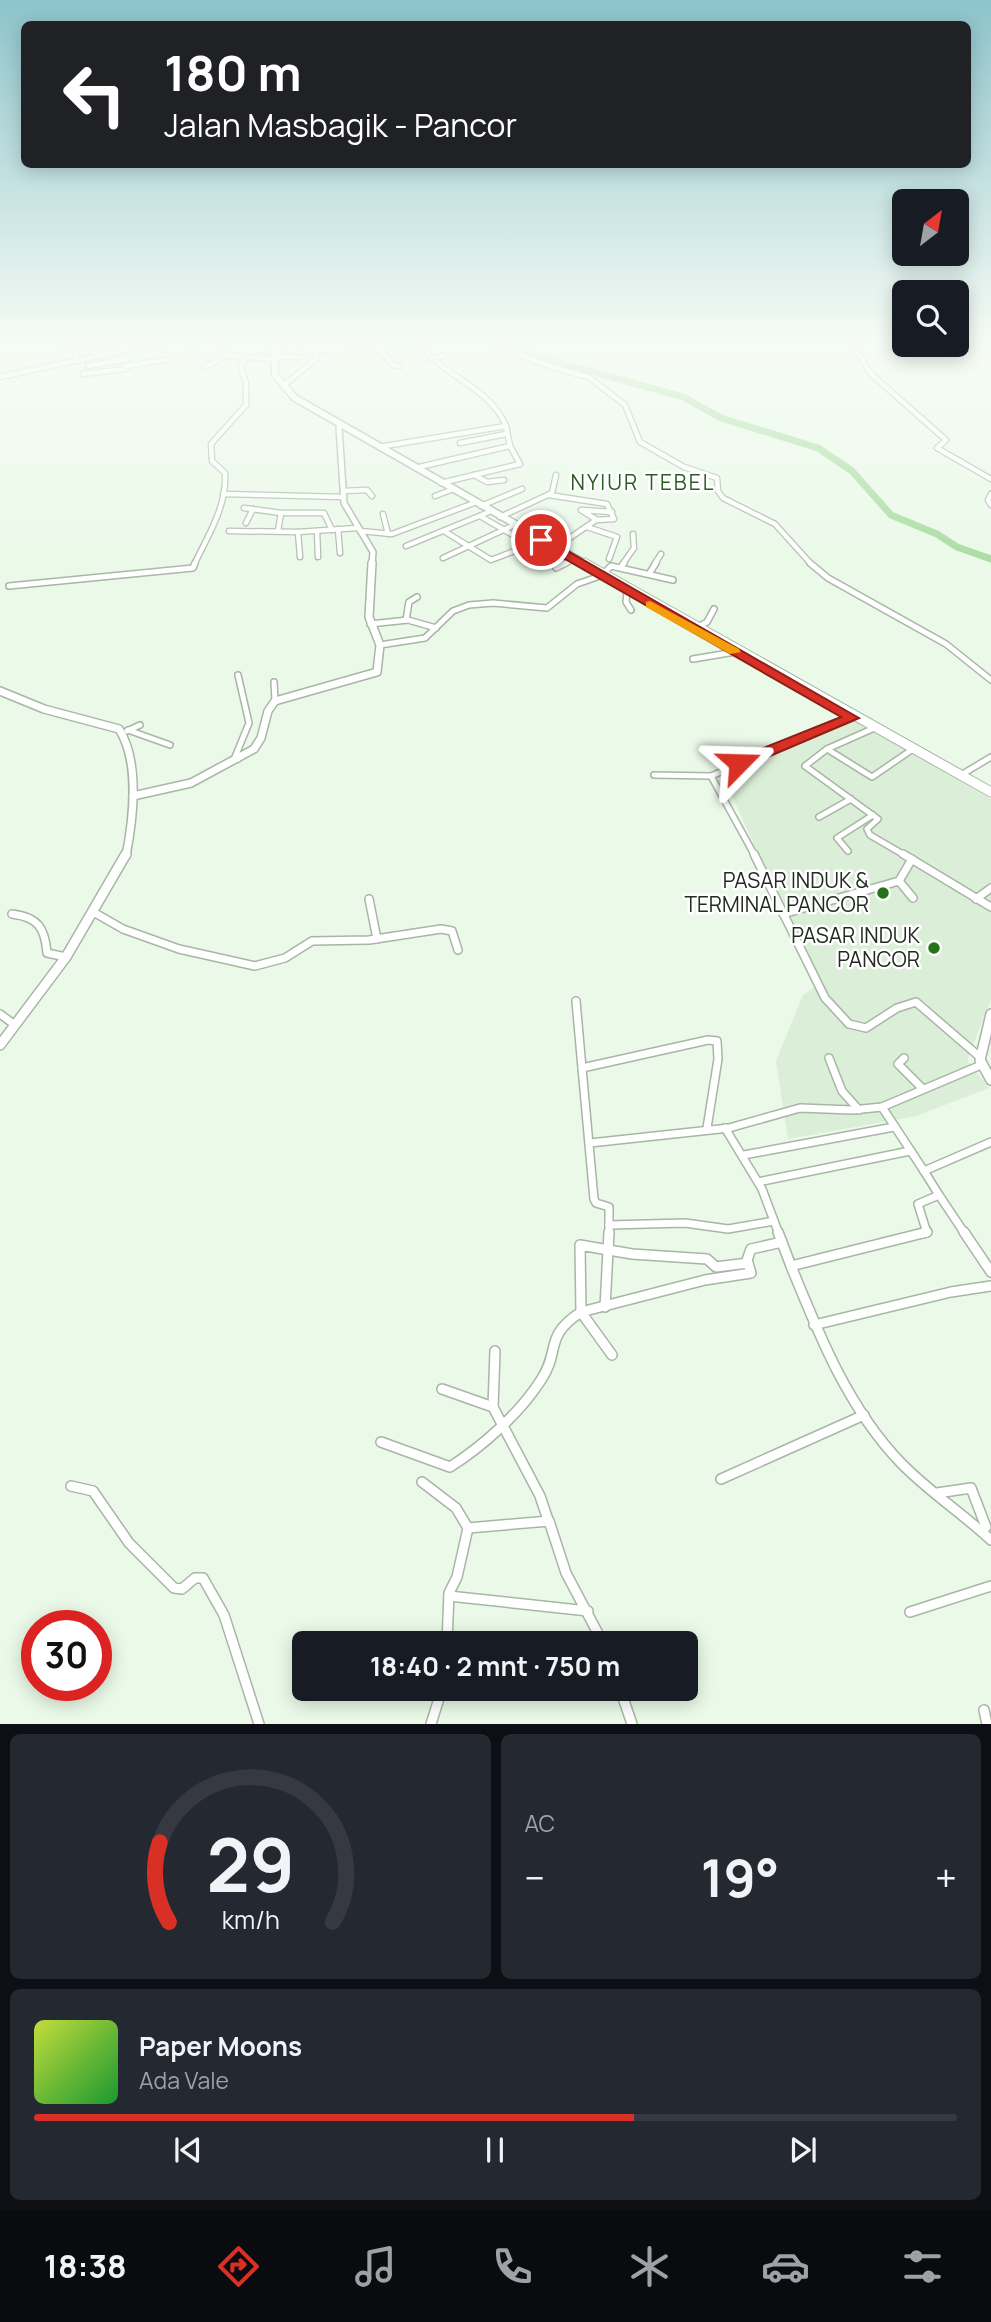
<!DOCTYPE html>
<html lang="id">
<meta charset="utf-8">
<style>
:root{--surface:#171b24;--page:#242831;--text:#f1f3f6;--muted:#9ea1a6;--line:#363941;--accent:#d93025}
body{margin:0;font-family:Manrope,sans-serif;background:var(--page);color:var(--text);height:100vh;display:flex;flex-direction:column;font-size:26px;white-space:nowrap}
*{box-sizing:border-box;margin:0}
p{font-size:23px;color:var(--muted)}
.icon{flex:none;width:38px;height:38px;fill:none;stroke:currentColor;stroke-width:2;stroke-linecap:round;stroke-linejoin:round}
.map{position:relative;height:1724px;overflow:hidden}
.details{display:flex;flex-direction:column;gap:10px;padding:10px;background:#0d0f14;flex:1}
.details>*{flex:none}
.guide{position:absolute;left:21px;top:21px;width:950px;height:147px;border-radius:10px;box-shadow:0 4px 18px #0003;background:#202124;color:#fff;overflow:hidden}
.needle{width:46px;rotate:31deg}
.buttons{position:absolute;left:892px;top:189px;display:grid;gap:14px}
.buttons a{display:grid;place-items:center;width:77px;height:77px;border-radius:10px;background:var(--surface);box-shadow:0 4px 18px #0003;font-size:35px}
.speed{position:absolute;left:21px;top:1610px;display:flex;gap:14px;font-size:35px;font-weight:700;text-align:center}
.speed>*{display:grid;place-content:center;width:91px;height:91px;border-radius:50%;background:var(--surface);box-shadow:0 4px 18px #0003;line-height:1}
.speed .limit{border:10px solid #d22;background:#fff;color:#111}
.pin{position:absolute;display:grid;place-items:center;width:60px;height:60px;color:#fff;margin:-30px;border:4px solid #fff;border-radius:50%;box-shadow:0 2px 7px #0007}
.me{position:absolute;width:77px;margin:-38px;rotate:68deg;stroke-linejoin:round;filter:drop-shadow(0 0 5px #0008)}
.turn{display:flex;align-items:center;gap:24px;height:147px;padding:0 28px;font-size:32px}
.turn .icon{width:91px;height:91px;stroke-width:2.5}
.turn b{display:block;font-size:49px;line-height:60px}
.big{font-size:52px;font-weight:700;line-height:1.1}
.details .card{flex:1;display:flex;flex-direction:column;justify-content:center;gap:10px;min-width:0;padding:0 24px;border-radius:10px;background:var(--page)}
.details .dial{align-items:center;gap:0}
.dial svg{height:182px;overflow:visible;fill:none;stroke:var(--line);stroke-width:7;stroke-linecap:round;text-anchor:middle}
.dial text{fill:var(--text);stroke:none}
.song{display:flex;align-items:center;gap:21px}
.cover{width:84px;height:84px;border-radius:10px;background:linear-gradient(135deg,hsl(70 70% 55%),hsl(130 70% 35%))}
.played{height:7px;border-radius:4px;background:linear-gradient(90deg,var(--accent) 65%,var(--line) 65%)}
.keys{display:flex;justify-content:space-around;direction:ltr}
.heat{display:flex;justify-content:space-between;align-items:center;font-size:38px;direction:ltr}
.details .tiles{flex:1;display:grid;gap:10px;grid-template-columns:1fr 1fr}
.card:last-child{grid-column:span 2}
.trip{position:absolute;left:292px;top:1631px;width:406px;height:70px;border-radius:10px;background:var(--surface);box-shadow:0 4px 18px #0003;font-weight:700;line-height:70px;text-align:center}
.tab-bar{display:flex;height:112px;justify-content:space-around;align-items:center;background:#090b0e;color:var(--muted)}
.tab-bar .icon{width:49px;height:49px}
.tab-bar .active{color:var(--accent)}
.tab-bar b{font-size:32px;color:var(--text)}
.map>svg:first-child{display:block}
</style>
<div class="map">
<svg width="991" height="1724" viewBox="0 0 991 1724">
<rect width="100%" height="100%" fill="#eaf9e8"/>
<path fill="#dbeed7" d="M852,719l139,80v200l-24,61 22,28 -73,28 -128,23 -12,-78 27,-66 14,-9 -95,-213z"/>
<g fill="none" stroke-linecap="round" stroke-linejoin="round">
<path stroke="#a4da9c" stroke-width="7" d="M506,340l40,19 137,38 38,21 97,30 34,23 39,44 46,19 20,13 34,12"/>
<defs>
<g id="minor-far3">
<path d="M54,340l20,11 4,10"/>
<path d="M93,340l11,15"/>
<path d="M212,340l16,15 42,4"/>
<path d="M416,340c24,36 73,45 90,86"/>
<path d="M488,340l49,22 53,16 35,27 15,37 44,25 33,11 1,13 5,7 52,26 37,41"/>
<path d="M851,340l19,33 76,67 -9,8 54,31"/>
<path d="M889,340l16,2"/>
<path d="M85,341l11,16"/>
<path d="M957,342l11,1 2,-3"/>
<path d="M417,343l46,-3"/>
<path d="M190,346l21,-6"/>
<path d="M376,347l18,18 6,1"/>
<path d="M272,351l67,-1 77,-8"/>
<path d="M293,351l2,-11"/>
<path d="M272,357h27"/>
<path d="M430,358l14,-2"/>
<path d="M88,366l39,-7"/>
<path d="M125,366l40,-6"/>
<path d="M205,367l23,-12"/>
<path d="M83,374l42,-5"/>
<path d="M0,377l171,-37"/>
<path d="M283,386l33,-27 3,-19"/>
<path d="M460,443l46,-9"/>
<path d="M379,447l127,-21 4,20 10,18 -79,19"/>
<path d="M415,468l95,-22"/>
<path d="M474,475l13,7 17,-2"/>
<path d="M344,491l23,-1 5,6"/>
<path d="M223,494l121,3"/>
<path d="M991,494l-3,6 3,5"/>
<path d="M549,495l58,9 7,15 -18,1 -41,28"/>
<path d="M435,496l16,-6"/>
<path d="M481,506l41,-17"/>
<path d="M244,508l37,5"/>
<path d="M383,514l5,20"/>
<path d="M500,517l52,-24 4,-18"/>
<path d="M597,520l-16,-10 31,2"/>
<path d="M246,523l7,-14"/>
<path d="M587,527l30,10 -8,22"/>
<path d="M338,529l2,24"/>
<path d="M229,531l69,1 59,-4"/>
<path d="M278,531l3,-18h43l8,17"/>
<path d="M317,531l1,26"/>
<path d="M360,531l32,3 82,-31"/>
<path d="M444,531l47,29 39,-15 -50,-29"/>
<path d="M298,532l2,25"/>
<path d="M541,540l-11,5 34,19"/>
<path d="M406,546l83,-34"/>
<path d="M443,558l71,-33"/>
<path d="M194,565c14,-30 33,-58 31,-92l-13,-12 -1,-17 35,-39v-23l-6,-16 6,-8"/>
<path d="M562,565l12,-6"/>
<path d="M622,565l12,-17 -1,-14"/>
<path d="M654,565l7,-11"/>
</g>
<g id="minor-far2">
<path d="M810,563l18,15 118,66 45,36"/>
<path d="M621,567l3,-4"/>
<path d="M556,568l10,-5"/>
<path d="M603,574l8,-8 62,14"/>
<path d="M649,574l7,-11"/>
<path d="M9,586l184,-18 2,-5"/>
<path d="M627,591l-1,11 5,8"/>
<path d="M406,620l3,-18 8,-5"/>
<path d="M370,624l38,-4 28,8"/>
<path d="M696,628l11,-6 7,-13"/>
<path d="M380,645l45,-7 28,-27 16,-6 24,-2 54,5 30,-24 23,-8"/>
<path d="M693,659l42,-7"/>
<path d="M238,675l11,48 -14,34 3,2"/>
<path d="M274,682l1,19"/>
<path d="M872,729l-45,20 -22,17 73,53 -11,10 3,6 36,21"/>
<path d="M128,730l42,15"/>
<path d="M127,731l13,-6"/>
<path d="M827,749l45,28 38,-26"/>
<path d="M654,775l57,1 146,-60"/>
<path d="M961,775l30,-18"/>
<path d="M711,776l44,80"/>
<path d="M819,817l32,-18"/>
<path d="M848,851l-11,-13 36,-23"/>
</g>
<g id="minor-far1">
<path d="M754,854l71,144 24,26 17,4 31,-20 19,-6 65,56"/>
<path d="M903,854l88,53"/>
<path d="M899,881l13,-22"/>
<path d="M369,899l8,40"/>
<path d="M976,899l15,-11"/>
<path d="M95,913l28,16 56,20 76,17 30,-8 27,-17 57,-1 72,-11 11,2 6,19"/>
<path d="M12,914c26,3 33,14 35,39l19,4"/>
<path d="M783,914l116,-33 14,17"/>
<path d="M576,1001l6,67 126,-28 9,1 1,18 -11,69"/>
<path d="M0,1014l15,11"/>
<path d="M829,1058l13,33 17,19"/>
<path d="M904,1058l-6,6 25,25"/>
<path d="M582,1068l12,131 2,4 13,4v27"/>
<path d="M725,1128l37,61 17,45"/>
<path d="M590,1143l139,-15 71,-20 52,2 30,-3"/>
<path d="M744,1155l150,-28"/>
<path d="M924,1171l-42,-64 99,-42"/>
<path d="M758,1182l152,-31"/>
<path d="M939,1195l26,39"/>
<path d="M609,1225l76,-2 43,6 46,-8"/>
<path d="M923,1234l4,-1 -9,-29 21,-9 -15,-24 67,-29"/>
</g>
<g id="minor">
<path d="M778,1232l13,34"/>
<path d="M927,1232l-136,34c28,69 57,142 110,197 27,28 61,50 90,77"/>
<path d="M964,1232l27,40"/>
<path d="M605,1307l4,-75"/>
<path d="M814,1325l137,-33 40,-6"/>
<path d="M612,1355l-31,-43 124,-32 46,-7 -4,-13 4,-11 31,-7"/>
<path d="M442,1389l51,18 47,89 8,24"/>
<path d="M493,1407l2,-56"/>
<path d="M381,1442l69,25c33,-21 70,-54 91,-87 20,-30 2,-43 40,-68l-1,-67 52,9 75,5 9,8 32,-4"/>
<path d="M721,1479l143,-64"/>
<path d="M422,1482l34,26 12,20 -11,49 -8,16 -2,50"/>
<path d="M71,1486l22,5 36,52 45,45 8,1 13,-11h8l21,37 35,109"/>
<path d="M937,1493l34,-5 15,39"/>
<path d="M468,1528l81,-7 17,52 37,70"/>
<path d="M449,1596l139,15"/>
<path d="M910,1612l81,-26"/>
<path d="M620,1689l12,35"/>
<path d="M984,1710l3,14"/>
<path d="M431,1724l11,-35"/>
</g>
<path id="tertiary-far2" d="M339,427l5,76 29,49 -1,13"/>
<g id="tertiary-far1">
<path d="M0,691l44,18 75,20c21,33 14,91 7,127"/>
<path d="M133,796l58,-13 63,-34 7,-11 7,-27 7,-10 102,-29 3,-27 -11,-28 3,-54"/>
</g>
<g id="tertiary">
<path d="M991,1014l-11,46 11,20"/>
<path d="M0,1045l66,-88 60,-103"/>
</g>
<path id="primary-far1" d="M274,340l1,35 20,23 292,167"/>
<path id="primary" d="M584,563l407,229"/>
</defs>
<use href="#minor-far3" stroke="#a8b6a6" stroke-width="7"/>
<use href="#minor-far2" stroke="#a8b6a6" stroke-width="8"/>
<use href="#minor-far1" stroke="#a8b6a6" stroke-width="10"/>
<use href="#minor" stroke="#a8b6a6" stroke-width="12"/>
<use href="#tertiary-far2" stroke="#a8b6a6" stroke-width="8"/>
<use href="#tertiary-far1" stroke="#a8b6a6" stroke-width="10"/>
<use href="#tertiary" stroke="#a8b6a6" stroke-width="12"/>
<use href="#primary-far1" stroke="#a8b6a6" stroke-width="9"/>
<use href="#primary" stroke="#a8b6a6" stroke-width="11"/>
<use href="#minor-far3" stroke="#fff" stroke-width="4.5"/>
<use href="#minor-far2" stroke="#fff" stroke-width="5"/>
<use href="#minor-far1" stroke="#fff" stroke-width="7"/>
<use href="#minor" stroke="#fff" stroke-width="9"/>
<use href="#tertiary-far2" stroke="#fff" stroke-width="5"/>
<use href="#tertiary-far1" stroke="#fff" stroke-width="7"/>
<use href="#tertiary" stroke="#fff" stroke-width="9"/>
<use href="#primary-far1" stroke="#fff" stroke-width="6"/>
<use href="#primary" stroke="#fff" stroke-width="9"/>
</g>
<linearGradient id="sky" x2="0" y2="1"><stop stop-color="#8dc3ca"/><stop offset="0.59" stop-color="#f6fcf5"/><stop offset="1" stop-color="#f6fcf5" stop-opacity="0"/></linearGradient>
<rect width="991" height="581" fill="url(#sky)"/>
<path fill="#d93025" stroke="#8d1f18" stroke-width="2" d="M537,538h8l314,180 -115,49h-11v-7l108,-43 -304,-174z"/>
<path fill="#f59e0b" d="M650,601l89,48 2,3 -11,2 -84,-47v-5z"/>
<g fill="#257319" stroke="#fff" stroke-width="2.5">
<circle cx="883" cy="893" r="7"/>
<circle cx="934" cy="948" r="7"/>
</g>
<g text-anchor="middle" stroke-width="5" stroke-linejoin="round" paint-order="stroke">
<g font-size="21" letter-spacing="2" fill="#2c5c25" stroke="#fff">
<text x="643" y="490">NYIUR TEBEL</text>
</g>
<g font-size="21" fill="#242923" stroke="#fff" text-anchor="end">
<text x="869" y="888">PASAR INDUK &amp;<tspan x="869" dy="24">TERMINAL PANCOR</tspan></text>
<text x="920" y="943">PASAR INDUK<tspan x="920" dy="24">PANCOR</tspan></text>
</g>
</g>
</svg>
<div class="buttons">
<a><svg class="needle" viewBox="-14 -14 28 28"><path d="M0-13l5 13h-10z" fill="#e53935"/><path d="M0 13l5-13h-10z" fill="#9ea1a6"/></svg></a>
<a><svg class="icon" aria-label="search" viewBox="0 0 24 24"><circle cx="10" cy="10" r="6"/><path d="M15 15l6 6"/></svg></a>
</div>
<div class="speed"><div class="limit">30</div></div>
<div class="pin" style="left:541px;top:540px;background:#d93025"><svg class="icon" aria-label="arrive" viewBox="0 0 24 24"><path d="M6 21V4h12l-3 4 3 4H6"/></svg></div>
<svg class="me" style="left:739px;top:763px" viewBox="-20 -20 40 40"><path d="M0-17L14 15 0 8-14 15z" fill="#d93025" stroke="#fff" stroke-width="4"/></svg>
<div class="trip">18:40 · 2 mnt · 750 m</div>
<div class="guide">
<div class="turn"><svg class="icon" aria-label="left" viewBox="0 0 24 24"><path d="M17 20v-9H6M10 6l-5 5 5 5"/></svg><div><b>180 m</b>Jalan Masbagik - Pancor</div></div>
</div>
</div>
<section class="details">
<div class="tiles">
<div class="card dial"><svg viewBox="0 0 100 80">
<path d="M14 69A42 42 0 1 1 86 69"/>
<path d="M14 69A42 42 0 0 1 10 34" stroke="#d93025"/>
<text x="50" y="56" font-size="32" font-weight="700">29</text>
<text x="50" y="72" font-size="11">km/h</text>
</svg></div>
<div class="card"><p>AC</p>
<div class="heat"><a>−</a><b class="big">19°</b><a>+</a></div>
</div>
<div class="card">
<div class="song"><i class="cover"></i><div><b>Paper Moons</b><p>Ada Vale</p></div></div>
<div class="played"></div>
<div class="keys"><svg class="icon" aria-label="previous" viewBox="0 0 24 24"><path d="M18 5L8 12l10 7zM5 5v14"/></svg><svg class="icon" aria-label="pause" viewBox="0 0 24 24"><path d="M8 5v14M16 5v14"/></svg><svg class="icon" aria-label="next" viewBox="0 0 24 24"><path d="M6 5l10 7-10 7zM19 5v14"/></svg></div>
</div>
</div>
</section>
<nav class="tab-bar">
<b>18:38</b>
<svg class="icon active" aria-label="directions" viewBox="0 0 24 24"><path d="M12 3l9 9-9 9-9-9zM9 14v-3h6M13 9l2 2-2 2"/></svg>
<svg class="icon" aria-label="music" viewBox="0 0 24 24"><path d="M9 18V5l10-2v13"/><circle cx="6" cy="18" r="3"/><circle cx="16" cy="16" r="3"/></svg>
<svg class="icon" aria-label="phone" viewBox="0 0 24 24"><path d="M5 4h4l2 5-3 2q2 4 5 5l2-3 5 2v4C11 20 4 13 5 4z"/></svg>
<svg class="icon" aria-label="climate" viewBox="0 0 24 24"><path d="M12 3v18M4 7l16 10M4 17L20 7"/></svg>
<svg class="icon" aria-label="car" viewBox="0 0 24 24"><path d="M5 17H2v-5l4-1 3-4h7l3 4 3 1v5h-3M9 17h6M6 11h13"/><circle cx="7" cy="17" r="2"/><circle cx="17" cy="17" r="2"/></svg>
<svg class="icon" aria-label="filters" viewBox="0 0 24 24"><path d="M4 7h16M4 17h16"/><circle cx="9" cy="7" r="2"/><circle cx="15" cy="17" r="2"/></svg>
</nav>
